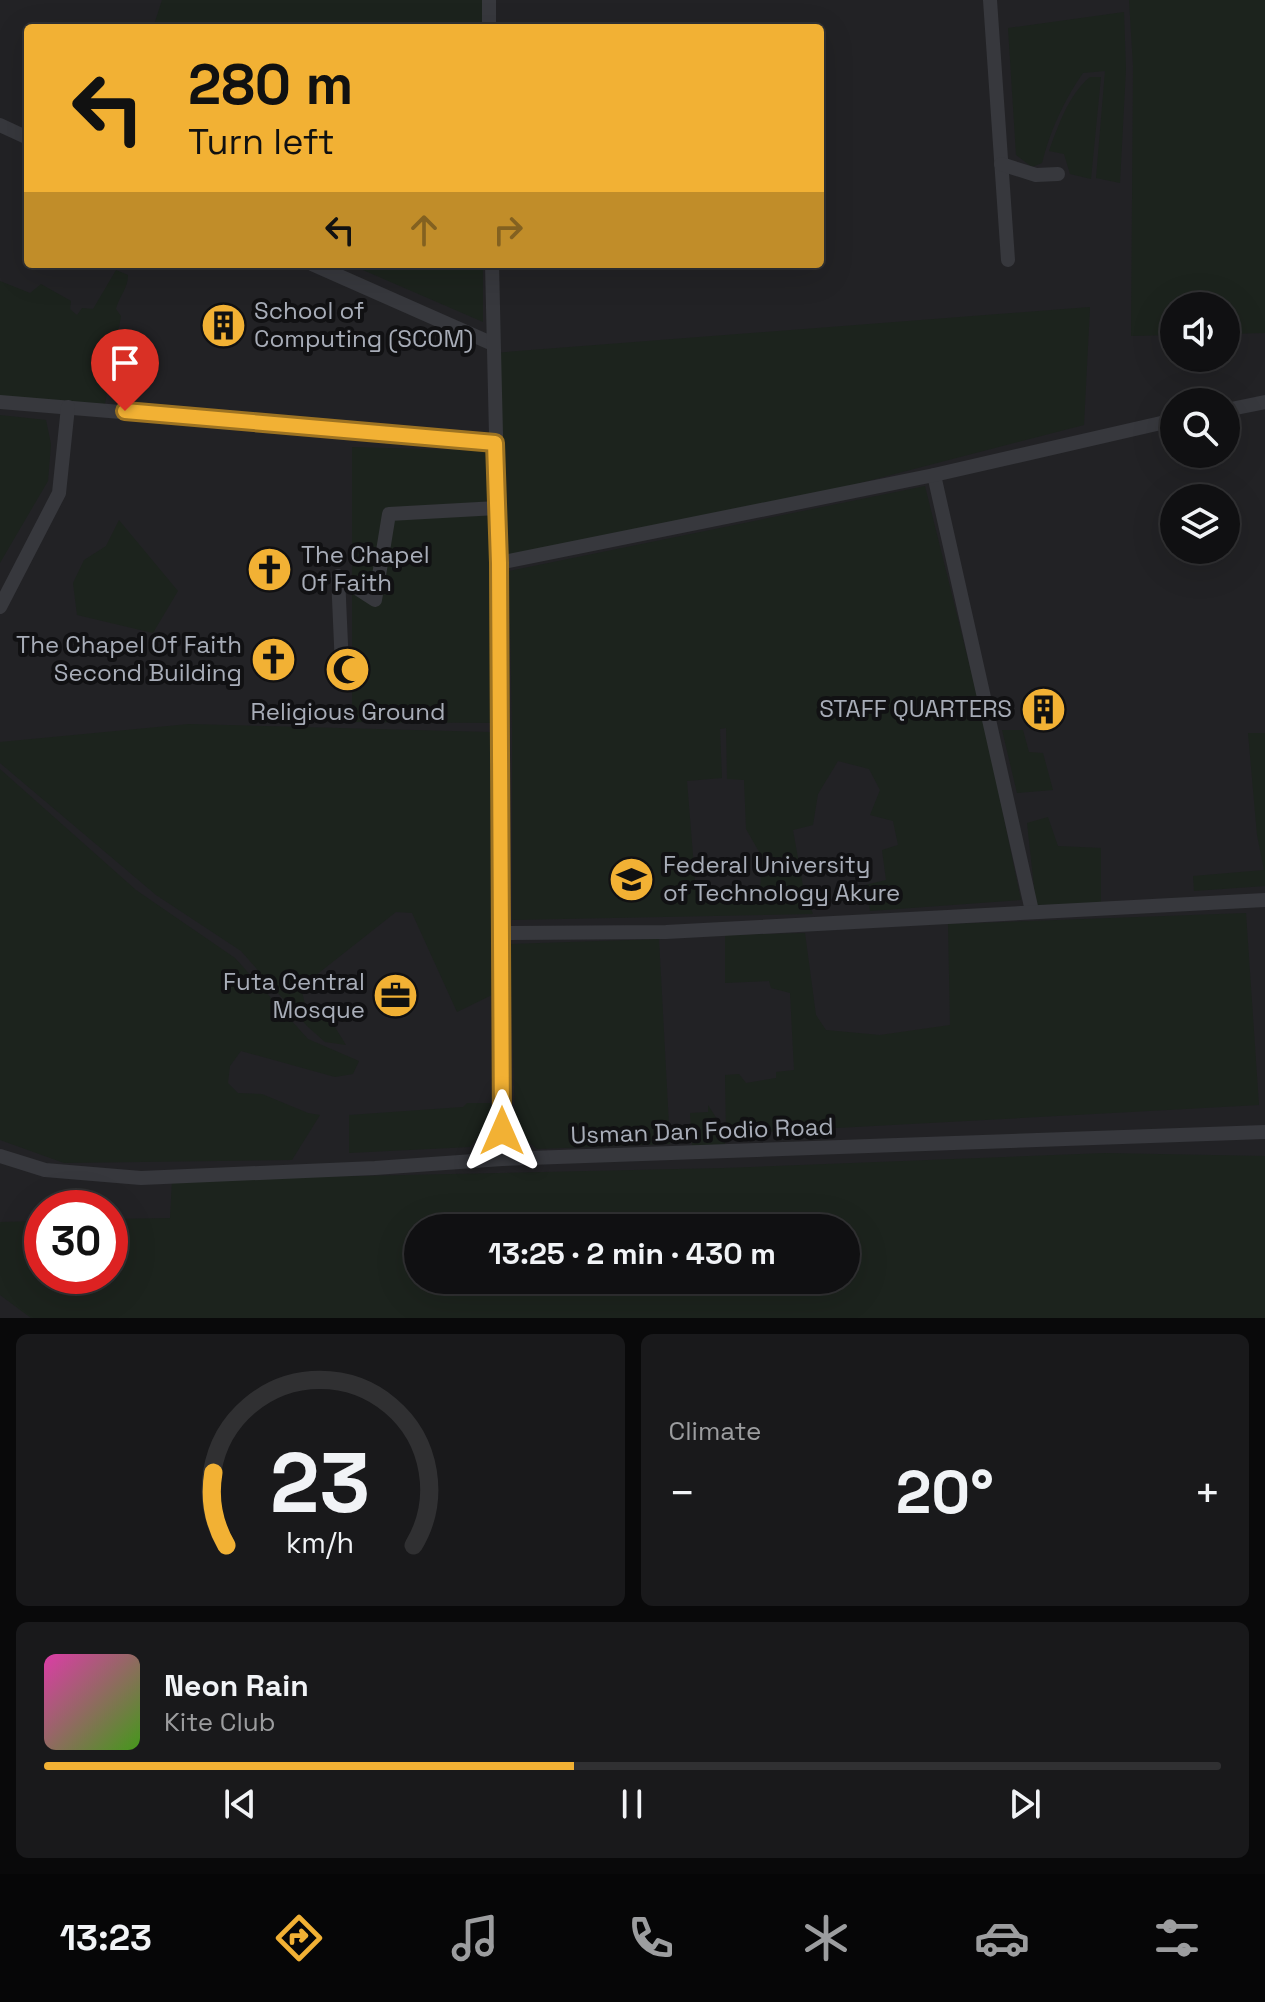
<!DOCTYPE html>
<meta charset="utf-8">
<style>
:root{--surface:#101012;--page:#19191b;--text:#f1f3f6;--muted:#9c9d9f;--line:#303032;--accent:#f2b134}
body{margin:0;font-family:"Space Grotesk",sans-serif;background:var(--page);color:var(--text);height:100vh;display:flex;flex-direction:column;font-size:30px;white-space:nowrap}
*{box-sizing:border-box;margin:0}
p{font-size:26px;color:var(--muted)}
.icon{flex:none;width:44px;height:44px;fill:none;stroke:currentColor;stroke-width:2;stroke-linecap:round;stroke-linejoin:round}
.map{position:relative;height:1318px;overflow:hidden}
.sheet{display:flex;flex-direction:column;gap:16px;padding:16px;background:#09090a;flex:1}
.sheet>*{flex:none}
.guide{position:absolute;left:24px;top:24px;width:800px;height:244px;border-radius:8px;box-shadow:0 8px 32px #0002,0 0 0 2px var(--line);background:#f2b134;color:#111;overflow:hidden}
.fabs{position:absolute;left:1160px;top:292px;display:grid;gap:16px}
.fabs a{display:grid;place-items:center;width:80px;height:80px;border-radius:50%;background:var(--surface);box-shadow:0 8px 32px #0002,0 0 0 2px var(--line);font-size:40px}
.speed{position:absolute;left:24px;top:1190px;display:flex;gap:16px;font-size:40px;font-weight:700;text-align:center}
.speed>*{display:grid;place-content:center;width:104px;height:104px;border-radius:50%;background:var(--surface);box-shadow:0 8px 32px #0002,0 0 0 2px var(--line);line-height:1}
.speed .limit{border:12px solid #d22;background:#fff;color:#111}
.pin{position:absolute;display:grid;place-items:center;width:68px;height:68px;color:#fff;margin:-82px -34px;border-radius:50% 50% 50% 0;rotate:-45deg;box-shadow:0 0 8px #0007}
.pin .icon{rotate:45deg}
.me{position:absolute;width:88px;margin:-44px;rotate:0deg;stroke-linejoin:round;filter:drop-shadow(0 0 6px #0008)}
.turn{display:flex;align-items:center;gap:28px;height:168px;padding:0 32px;font-size:36px}
.turn .icon{width:104px;height:104px;stroke-width:2.5}
.turn b{display:block;font-size:56px;line-height:68px}
.lanes{display:flex;align-items:center;height:76px;padding:0 32px;background:#0003;justify-content:center;gap:40px;direction:ltr}
.lanes .off{opacity:.35}
.big{font-size:60px;font-weight:600;line-height:1.1}
.sheet .card{flex:1;display:flex;flex-direction:column;justify-content:center;gap:12px;min-width:0;padding:0 28px;border-radius:12px;background:var(--page)}
.sheet .dial{align-items:center;gap:0}
.dial svg{height:208px;overflow:visible;fill:none;stroke:var(--line);stroke-width:7;stroke-linecap:round;text-anchor:middle}
.dial text{fill:var(--text);stroke:none}
.song{display:flex;align-items:center;gap:24px}
.cover{width:96px;height:96px;border-radius:12px;background:linear-gradient(135deg,hsl(320 70% 55%),hsl(100 70% 35%))}
.played{height:8px;border-radius:4px;background:linear-gradient(90deg,var(--accent) 45%,var(--line) 45%)}
.keys{display:flex;justify-content:space-around;direction:ltr}
.heat{display:flex;justify-content:space-between;align-items:center;font-size:44px;direction:ltr}
.sheet .tiles{flex:1;display:grid;gap:16px;grid-template-columns:1fr 1fr}
.card:last-child{grid-column:span 2}
.trip{position:absolute;left:404px;top:1214px;width:456px;height:80px;border-radius:40px;background:var(--surface);box-shadow:0 8px 32px #0002,0 0 0 2px var(--line);font-weight:600;line-height:80px;text-align:center}
.tab-bar{display:flex;height:128px;justify-content:space-around;align-items:center;background:#060607;color:var(--muted)}
.tab-bar .icon{width:56px;height:56px}
.tab-bar .selected{color:var(--accent)}
.tab-bar b{font-size:36px;color:var(--text)}
.map>svg:first-child{display:block}
</style>
<div class="map">
<svg width="1265" height="1318" viewBox="0 0 1265 1318">
<rect width="100%" height="100%" fill="#161618"/>
<path fill="#222225" fill-rule="evenodd" d="M0,0h1265v1318h-1265zM28,28h792v236h-792zM1174,306h52v52h-52zM1174,402h52v52h-52zM1174,498h52v52h-52zM42,1208h68v68h-68zM418,1228h428v52h-428z"/>
<g fill="#1c231d" fill-rule="evenodd">
<path d="M162,0h321v28h-330z"/>
<path d="M1129,0h136v333l-39,1v-28h-52v29l-43,1 2,-270z"/>
<path d="M1124,12l2,57 -6,114 -24,-5 9,-107 -22,2c-19,27 -33,58 -41,90l-10,4 -16,-12 -8,-127z"/>
<path d="M1090,77h11l-10,102 -21,-5 -6,-20 -15,-3c9,-25 20,-57 41,-74z"/>
<path d="M349,264h134v58z"/>
<path d="M116,270l12,5c0,14 -9,21 -12,34l5,7 -16,88 -105,-8v-115l30,12 11,-9 30,17 -1,8 7,6 5,-7 11,1z"/>
<path d="M1090,307l-6,118 -359,93 -223,44 -9,-209z"/>
<path d="M0,415l46,5 5,24 -3,37 -48,82z"/>
<path d="M352,447l138,4 2,272 -140,-1z"/>
<path d="M925,486l60,242 36,172 -151,11 -5,-26 21,-5 -4,-30 16,-5 -5,-24 -23,-6 10,-25 -11,-21 -31,-8 -20,33 -5,31 -20,5 11,62 9,22 -301,6v-192l-3,-157zM726,728l1,51 17,1 2,49 16,28 -2,35h-64l-9,-111 35,-3 -2,-49z"/>
<path d="M119,520l59,71 -25,42 -76,-18 -4,-32 11,-23 22,-14z"/>
<path d="M189,724l301,8 5,182 -3,81 -35,17 -45,-99 -16,-1 -95,75 5,22 24,10 16,26 -21,-3 -18,-16 -66,-75 -85,-56 -156,-132v-21z"/>
<path d="M1002,730h21l6,22 14,1 10,37 -36,3z"/>
<path d="M1248,733h17v153l-71,5 -1,-15 71,-6 -7,-35z"/>
<path d="M0,769l136,121 99,68 73,81 51,22 -6,13 -18,3 -94,-26 -11,15 -2,17 10,10 24,1 46,19 12,2 -28,45 -228,3 -64,-23z"/>
<path d="M1048,817l10,29 43,2v55l-65,2 -9,-82z"/>
<path d="M1246,913l13,192 -532,29 -3,13h-32l-2,-34 18,-1v-7l18,28 -1,-58 14,-1 7,9 30,-5v-6l18,-2 -4,-77 -19,-5 -2,-7 -44,2v-48l80,-2 11,82 10,15 54,5 70,-10 -2,-101z"/>
<path d="M659,939l11,205 -133,5 -16,-13 -6,-14 -5,-178z"/>
<path d="M467,1103h24l-1,19 -20,25 -121,6v-38l114,-8z"/>
<path d="M1105,1153l160,3v162h-1234l-31,-23v-73l42,-1v55h68v-57l60,-1 2,-38 552,-12zM418,1228h428v52h-428z"/>
</g>
<g fill="none" stroke-linecap="round" stroke-linejoin="round">
<g stroke="#37383d" stroke-width="14">
<path d="M489,0v28"/>
<path d="M990,0l18,260"/>
<path d="M0,125l28,13"/>
<path d="M1001,164l35,11 22,-1"/>
<path d="M312,264l181,80"/>
<path d="M492,264l7,299 3,596"/>
<path d="M0,402l495,41"/>
<path d="M1226,410l39,-8"/>
<path d="M934,475l98,436"/>
<path d="M499,563l435,-88 240,-55"/>
<path d="M0,607l59,-114 9,-86"/>
<path d="M342,667l-4,-91 37,24 14,-86 108,-6"/>
<path d="M501,933l165,-1 599,-32"/>
<path d="M0,1156l45,14 96,8 234,-10 127,-9 763,-27"/>
</g>
</g>
<g fill="none" stroke-linecap="round" stroke-linejoin="round">
<defs>
<path id="route" d="M125,411l370,32 4,120 3,568"/>
</defs>
<use href="#route" stroke="#9d7322" stroke-width="20"/>
<use href="#route" stroke="#f2b134" stroke-width="14"/>
</g>
<defs>
<symbol id="building-disc" viewBox="-11 -11 22 22"><circle r="9.5" fill="#f2b134" stroke="#111113"/><path d="M-4-6H4V6H1V3H-1V6H-4ZM-2.5-4.3h1.7v1.8h-1.7ZM.8-4.3h1.7v1.8H.8ZM-2.5-1h1.7V.8h-1.7ZM.8-1h1.7V.8H.8Z" fill="#111"/></symbol>
<symbol id="church-disc" viewBox="-11 -11 22 22"><circle r="9.5" fill="#f2b134" stroke="#111113"/><path d="M-1.2-6h2.4v3.5h3.3v2.4h-3.3V6h-2.4V-.1h-3.3v-2.4h3.3Z" fill="#111"/></symbol>
<symbol id="mosque-disc" viewBox="-11 -11 22 22"><circle r="9.5" fill="#f2b134" stroke="#111113"/><path d="M3.5-4.9A6 6 0 1 0 3.5 4.9A5 5 0 1 1 3.5-4.9Z" fill="#111"/></symbol>
<symbol id="university-disc" viewBox="-11 -11 22 22"><circle r="9.5" fill="#f2b134" stroke="#111113"/><path d="M0-5L7-2L0 1L-7-2ZM-4 1L0 2.5L4 1V4Q0 6-4 4Z" fill="#111"/></symbol>
<symbol id="office-disc" viewBox="-11 -11 22 22"><circle r="9.5" fill="#f2b134" stroke="#111113"/><path d="M-6-3h4V-5.5h4V-3h4V5H-6ZM-1-4.5V-3h2v-1.5ZM-6 0V1H6V0Z" fill="#111"/></symbol>
</defs>
<g fill-rule="evenodd">
<use href="#building-disc" x="198" y="300" width="51" height="51"/>
<use href="#church-disc" x="244" y="544" width="51" height="51"/>
<use href="#church-disc" x="248" y="634" width="51" height="51"/>
<use href="#mosque-disc" x="322" y="644" width="51" height="51"/>
<use href="#building-disc" x="1018" y="684" width="51" height="51"/>
<use href="#university-disc" x="606" y="854" width="51" height="51"/>
<use href="#office-disc" x="370" y="970" width="51" height="51"/>
</g>
<g text-anchor="middle" stroke-width="8" stroke-linejoin="round" paint-order="stroke">
<g font-size="24" fill="#a8adb8" stroke="#111113" text-anchor="start">
<text x="254" y="319">School of<tspan x="254" dy="28">Computing (SCOM)</tspan></text>
<text x="301" y="563">The Chapel<tspan x="301" dy="28">Of Faith</tspan></text>
<text x="242" y="653" text-anchor="end">The Chapel Of Faith<tspan x="242" dy="28">Second Building</tspan></text>
<text x="1012" y="717" text-anchor="end">STAFF QUARTERS</text>
<text x="348" y="720" text-anchor="middle">Religious Ground</text>
<text x="663" y="873">Federal University<tspan x="663" dy="28">of Technology Akure</tspan></text>
<text x="365" y="990" text-anchor="end">Futa Central<tspan x="365" dy="28">Mosque</tspan></text>
</g>
<g font-size="24" fill="#a8adb8" stroke="#111113">
<text transform="translate(702 1131) rotate(-2)" y="8">Usman Dan Fodio Road</text>
</g>
</g>
</svg>
<div class="fabs">
<a><svg class="icon" aria-label="sound" viewBox="0 0 24 24"><path d="M4 9h4l5-4v14l-5-4H4zM17 9q2 3 0 6"/></svg></a>
<a><svg class="icon" aria-label="search" viewBox="0 0 24 24"><circle cx="10" cy="10" r="6"/><path d="M15 15l6 6"/></svg></a>
<a><svg class="icon" aria-label="layers" viewBox="0 0 24 24"><path d="M12 4l9 5-9 5-9-5zM3 14l9 5 9-5"/></svg></a>
</div>
<div class="speed"><div class="limit">30</div></div>
<div class="pin" style="left:125px;top:411px;background:#d93025"><svg class="icon" aria-label="arrive" viewBox="0 0 24 24"><path d="M6 21V4h12l-3 4 3 4H6"/></svg></div>
<svg class="me" style="left:502px;top:1131px" viewBox="-20 -20 40 40"><path d="M0-17L14 15 0 8-14 15z" fill="#f2b134" stroke="#fff" stroke-width="4"/></svg>
<div class="trip">13:25 · 2 min · 430 m</div>
<div class="guide">
<div class="turn"><svg class="icon" aria-label="left" viewBox="0 0 24 24"><path d="M17 20v-9H6M10 6l-5 5 5 5"/></svg><div><b>280 m</b>Turn left</div></div>
<div class="lanes"><svg class="icon" aria-label="left" viewBox="0 0 24 24"><path d="M17 20v-9H6M10 6l-5 5 5 5"/></svg><svg class="icon off" aria-label="ahead" viewBox="0 0 24 24"><path d="M12 20V5M6 11l6-6 6 6"/></svg><svg class="icon off" aria-label="right" viewBox="0 0 24 24"><path d="M7 20v-9h11M14 6l5 5-5 5"/></svg></div>
</div>
</div>
<section class="sheet">
<div class="tiles">
<div class="card dial"><svg viewBox="0 0 100 80">
<path d="M14 69A42 42 0 1 1 86 69"/>
<path d="M14 69A42 42 0 0 1 9 41" stroke="#f2b134"/>
<text x="50" y="56" font-size="32" font-weight="700">23</text>
<text x="50" y="72" font-size="11">km/h</text>
</svg></div>
<div class="card"><p>Climate</p>
<div class="heat"><a>−</a><b class="big">20°</b><a>+</a></div>
</div>
<div class="card">
<div class="song"><i class="cover"></i><div><b>Neon Rain</b><p>Kite Club</p></div></div>
<div class="played"></div>
<div class="keys"><svg class="icon" aria-label="previous" viewBox="0 0 24 24"><path d="M18 5L8 12l10 7zM5 5v14"/></svg><svg class="icon" aria-label="pause" viewBox="0 0 24 24"><path d="M8 5v14M16 5v14"/></svg><svg class="icon" aria-label="next" viewBox="0 0 24 24"><path d="M6 5l10 7-10 7zM19 5v14"/></svg></div>
</div>
</div>
</section>
<nav class="tab-bar">
<b>13:23</b>
<svg class="icon selected" aria-label="directions" viewBox="0 0 24 24"><path d="M12 3l9 9-9 9-9-9zM9 14v-3h6M13 9l2 2-2 2"/></svg>
<svg class="icon" aria-label="music" viewBox="0 0 24 24"><path d="M9 18V5l10-2v13"/><circle cx="6" cy="18" r="3"/><circle cx="16" cy="16" r="3"/></svg>
<svg class="icon" aria-label="phone" viewBox="0 0 24 24"><path d="M5 4h4l2 5-3 2q2 4 5 5l2-3 5 2v4C11 20 4 13 5 4z"/></svg>
<svg class="icon" aria-label="climate" viewBox="0 0 24 24"><path d="M12 3v18M4 7l16 10M4 17L20 7"/></svg>
<svg class="icon" aria-label="car" viewBox="0 0 24 24"><path d="M5 17H2v-5l4-1 3-4h7l3 4 3 1v5h-3M9 17h6M6 11h13"/><circle cx="7" cy="17" r="2"/><circle cx="17" cy="17" r="2"/></svg>
<svg class="icon" aria-label="filters" viewBox="0 0 24 24"><path d="M4 7h16M4 17h16"/><circle cx="9" cy="7" r="2"/><circle cx="15" cy="17" r="2"/></svg>
</nav>
